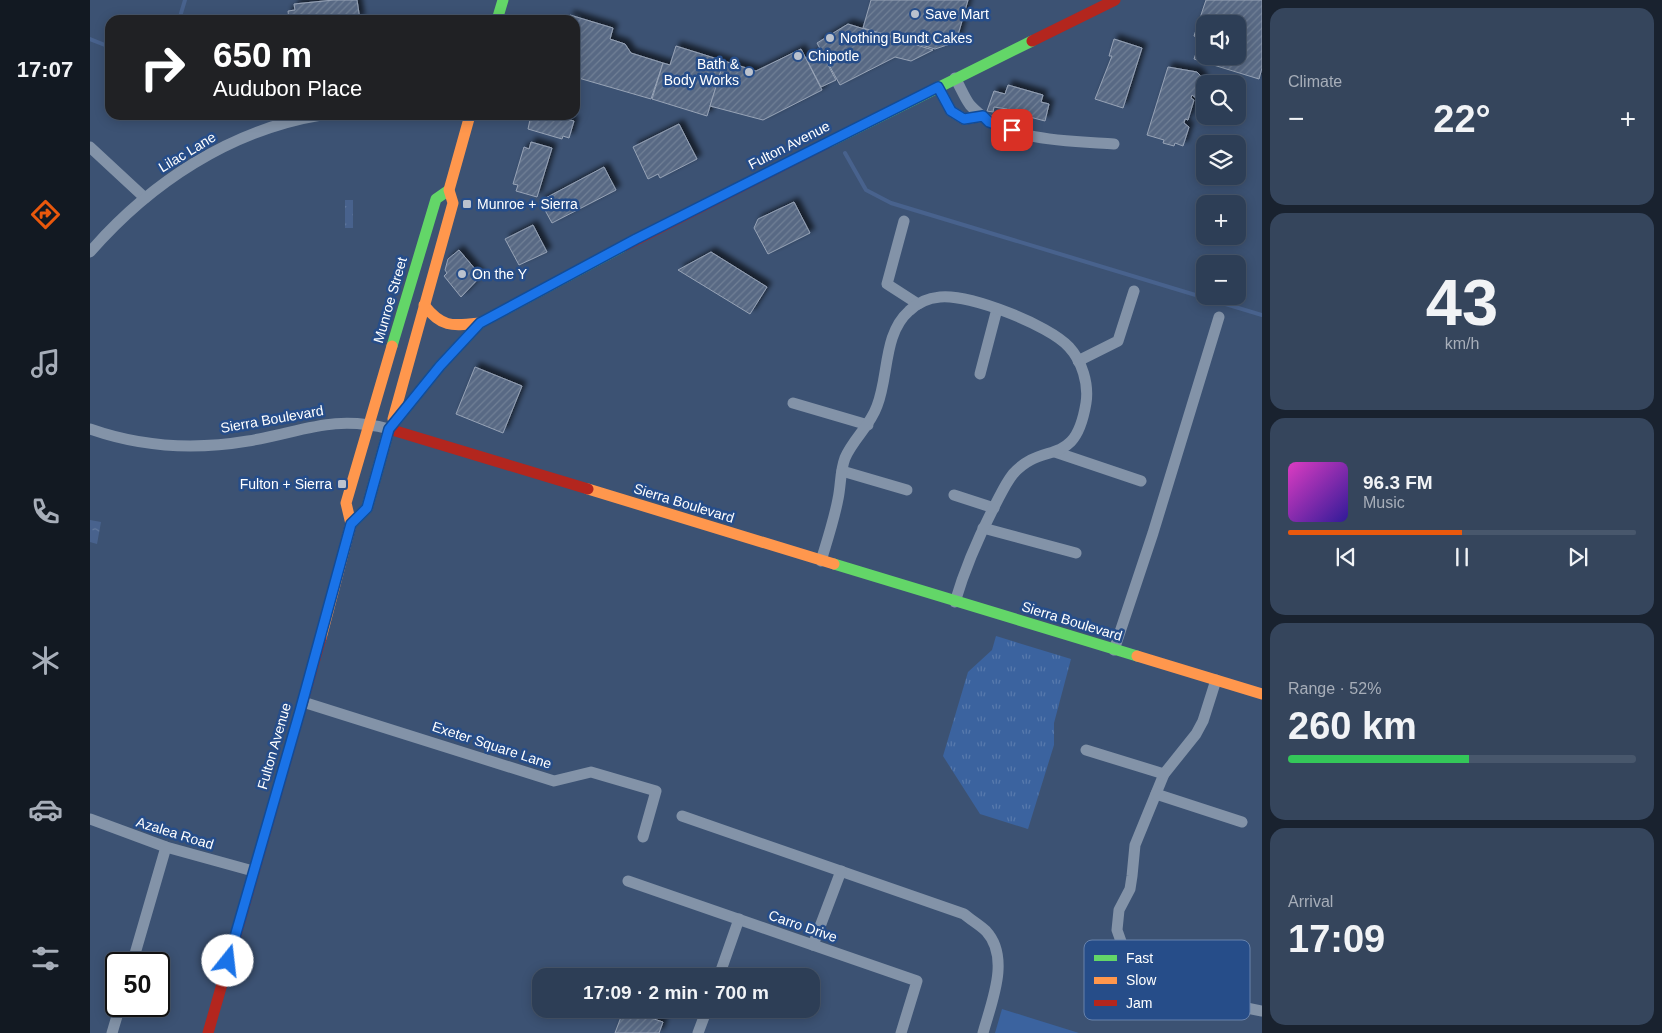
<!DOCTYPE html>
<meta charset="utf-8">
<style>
:root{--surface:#2d3e56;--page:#35455c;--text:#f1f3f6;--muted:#a7aeb9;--line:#48576c;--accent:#ea580c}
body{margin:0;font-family:Helvetica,sans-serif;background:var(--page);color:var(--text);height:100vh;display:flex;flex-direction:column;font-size:19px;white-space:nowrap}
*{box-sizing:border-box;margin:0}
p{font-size:16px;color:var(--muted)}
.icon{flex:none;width:28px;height:28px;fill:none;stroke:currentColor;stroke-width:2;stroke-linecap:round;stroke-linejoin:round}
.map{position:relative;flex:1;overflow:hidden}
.panel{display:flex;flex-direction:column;gap:8px;padding:8px;background:#19222f;width:400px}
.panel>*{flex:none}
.banner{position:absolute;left:15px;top:15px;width:475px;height:105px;border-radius:15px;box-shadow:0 2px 12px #0003,0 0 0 1px var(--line);background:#202124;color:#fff;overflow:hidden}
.tools{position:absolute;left:1106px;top:15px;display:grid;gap:10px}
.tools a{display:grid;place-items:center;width:50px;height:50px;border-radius:10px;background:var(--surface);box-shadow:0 2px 12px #0003,0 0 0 1px var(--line);font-size:25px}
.speed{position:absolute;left:15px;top:952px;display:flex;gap:10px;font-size:25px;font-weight:700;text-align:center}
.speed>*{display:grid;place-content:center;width:65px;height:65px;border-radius:50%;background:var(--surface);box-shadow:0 2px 12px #0003,0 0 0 1px var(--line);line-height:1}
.speed .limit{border:2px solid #111;border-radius:8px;background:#fff;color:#111}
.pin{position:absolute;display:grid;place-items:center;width:42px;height:42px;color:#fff;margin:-21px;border-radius:10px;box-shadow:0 2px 8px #0006}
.me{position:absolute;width:55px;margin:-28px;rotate:16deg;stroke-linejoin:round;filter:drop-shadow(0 0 4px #0008)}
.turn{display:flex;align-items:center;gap:18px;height:105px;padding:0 25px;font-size:22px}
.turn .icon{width:65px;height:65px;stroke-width:2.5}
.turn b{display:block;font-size:35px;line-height:42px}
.big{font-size:38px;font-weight:600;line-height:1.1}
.panel .tile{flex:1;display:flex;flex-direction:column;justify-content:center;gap:8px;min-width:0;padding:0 18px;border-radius:15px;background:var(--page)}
.panel .dial{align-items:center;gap:0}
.dial b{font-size:65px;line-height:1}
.song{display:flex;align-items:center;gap:15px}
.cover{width:60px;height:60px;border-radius:8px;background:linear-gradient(135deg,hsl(310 70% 55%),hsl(250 70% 35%))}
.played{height:5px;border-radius:2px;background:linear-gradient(90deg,var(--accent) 50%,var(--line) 50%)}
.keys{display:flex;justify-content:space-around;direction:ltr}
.heat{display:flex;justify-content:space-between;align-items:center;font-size:28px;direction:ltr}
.charge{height:8px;border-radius:4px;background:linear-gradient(90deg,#34c759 52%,var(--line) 0)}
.trip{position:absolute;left:442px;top:968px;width:288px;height:50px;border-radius:15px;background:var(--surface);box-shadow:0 2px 12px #0003,0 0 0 1px var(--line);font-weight:600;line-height:50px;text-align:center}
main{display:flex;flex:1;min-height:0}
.tab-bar{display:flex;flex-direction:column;width:90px;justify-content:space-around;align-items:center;background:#121922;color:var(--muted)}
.tab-bar .icon{width:35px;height:35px}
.tab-bar .current{color:var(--accent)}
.tab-bar b{font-size:22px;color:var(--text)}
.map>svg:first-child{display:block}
</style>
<main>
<nav class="tab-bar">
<b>17:07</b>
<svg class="icon current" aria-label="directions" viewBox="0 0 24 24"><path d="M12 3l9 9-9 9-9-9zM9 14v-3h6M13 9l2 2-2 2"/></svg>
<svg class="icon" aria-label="music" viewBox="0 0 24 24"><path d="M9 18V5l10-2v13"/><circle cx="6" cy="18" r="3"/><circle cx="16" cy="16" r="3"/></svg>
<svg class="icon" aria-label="phone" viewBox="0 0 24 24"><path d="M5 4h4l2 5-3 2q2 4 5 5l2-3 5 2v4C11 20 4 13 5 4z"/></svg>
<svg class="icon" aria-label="climate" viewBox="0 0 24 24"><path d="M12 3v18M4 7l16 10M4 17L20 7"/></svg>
<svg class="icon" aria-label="car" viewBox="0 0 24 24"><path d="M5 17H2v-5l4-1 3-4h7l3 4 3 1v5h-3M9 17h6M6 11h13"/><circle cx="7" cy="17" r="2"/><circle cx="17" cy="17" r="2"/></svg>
<svg class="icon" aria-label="filters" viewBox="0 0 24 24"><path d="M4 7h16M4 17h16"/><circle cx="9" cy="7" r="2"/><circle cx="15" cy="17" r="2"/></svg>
</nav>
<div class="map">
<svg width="1172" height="1033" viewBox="0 0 1172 1033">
<defs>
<pattern id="grass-tufts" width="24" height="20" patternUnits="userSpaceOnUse" patternTransform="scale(1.25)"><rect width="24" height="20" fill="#3b639f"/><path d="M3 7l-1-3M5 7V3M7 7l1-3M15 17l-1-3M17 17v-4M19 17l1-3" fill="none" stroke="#587aad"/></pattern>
<pattern id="water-ripples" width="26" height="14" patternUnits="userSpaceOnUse" patternTransform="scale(1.25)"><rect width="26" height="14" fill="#48628d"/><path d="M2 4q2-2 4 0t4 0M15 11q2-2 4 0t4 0" fill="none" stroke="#637a9e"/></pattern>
<pattern id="building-hatch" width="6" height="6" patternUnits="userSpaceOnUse" patternTransform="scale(1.25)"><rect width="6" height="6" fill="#586984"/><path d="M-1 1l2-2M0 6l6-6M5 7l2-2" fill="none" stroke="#718096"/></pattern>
<filter id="shadow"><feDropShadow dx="4.5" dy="-4.5" stdDeviation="2.5" flood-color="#0009"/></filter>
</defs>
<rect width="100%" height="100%" fill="#3c5273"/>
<path fill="url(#grass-tufts)" d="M906,636l75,23 -17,64v22l-26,84 -48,-15 -37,-58 25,-84 24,-22z"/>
<path fill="#3b639f" d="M912,1009l77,24h-84z"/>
<g fill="url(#water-ripples)">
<rect x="255" y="200" width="8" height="28"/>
<path d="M0,520l11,2 -4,22 -7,-2z"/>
</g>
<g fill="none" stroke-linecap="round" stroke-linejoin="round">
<g stroke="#48628d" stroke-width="4">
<path d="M89,20l6,-20"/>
<path d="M0,39l20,8"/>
<path d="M755,153l21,37 25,13 371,112"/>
</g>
</g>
<g fill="url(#building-hatch)" stroke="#97a3b6" fill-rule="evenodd" filter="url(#shadow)">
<path d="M244,0h23l3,20h-71l-1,-9 7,-1 -1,-6z"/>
<path d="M781,0h97l-12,42 -21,7 -72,-21z"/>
<path d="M1116,0h56v68l-3,11 -65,-20 7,-20 -7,-3zM1115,24h33v32h-33z"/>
<path d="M480,15l43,13 -3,11 15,5 6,9 32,10 -12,36 -76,-22v-57h-7z"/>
<path d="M758,24l85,26 -22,11 -16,-4 -55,28 -23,-42z"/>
<path d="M1024,39l28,9 -19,60 -28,-9 17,-43h-3z"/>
<path d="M586,46l48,15 -17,55 -55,-17 11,-36 7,2z"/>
<path d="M711,49l21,41 -59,30 -53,-14 14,-45 32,10z"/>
<path d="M730,50l16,30 -15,7 -15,-29z"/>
<path d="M1078,67l29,5 6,6 -6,21 -5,-4 -1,3 3,2 -6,20 -3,-1 -1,4 5,4 -6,19 -8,-3 -1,3 -11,-3 1,-3 -17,-5z"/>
<path d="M918,85l35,10 -2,7 8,2 -4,17 -23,-6 -1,3 -12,-3 1,-4 -3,-2 -13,-2 -1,5 -6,-1 7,-20 11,3z"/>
<path d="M441,115h33l-1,3 11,3 -5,17 -6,-2 -1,3 -34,-10z"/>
<path d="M589,124l18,35 -37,19 -2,-4 -10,5 -15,-32z"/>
<path d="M441,142l21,6 -15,49 -21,-6 2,-6 -5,-1 11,-37 5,2z"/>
<path d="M514,167l12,23 -64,33 -12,-22z"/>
<path d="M704,202l16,31 -42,21 -14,-26 4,-9z"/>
<path d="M443,225l14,27 -28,13 -14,-26z"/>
<path d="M369,250l22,26 -20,21 -17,-21 3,-3 -2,-3 3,-11z"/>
<path d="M621,252l56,35 -17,27 -72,-44z"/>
<path d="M385,367l47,19 -19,47 -47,-19z"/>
<path d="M534,1009l39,13 -4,11h-44z"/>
<path d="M557,1009h31l-3,7z"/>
</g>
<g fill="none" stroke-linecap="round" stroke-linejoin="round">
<g stroke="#8393a8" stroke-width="11">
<path d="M865,78c5,8 9,19 15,27 33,37 98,36 144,39"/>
<path d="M848,87l13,24 13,8 19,-3"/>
<path d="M0,147l55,51"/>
<path d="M814,221l-17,63 31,20"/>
<path d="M0,252c60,-69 140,-122 231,-137"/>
<path d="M988,361l40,-20 16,-50"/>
<path d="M890,374l17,-65"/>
<path d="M703,403l75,22"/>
<path d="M0,429c51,18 105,21 158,12 54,-9 85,-27 141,-12"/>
<path d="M965,452l86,29"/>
<path d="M752,471l65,19"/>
<path d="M864,495l40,13"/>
<path d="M893,528l93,25"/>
<path d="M731,561c6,-20 13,-41 17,-62 3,-14 2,-28 7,-41 8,-19 25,-32 32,-52 12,-30 6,-72 32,-95 8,-8 20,-13 31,-14 30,-3 109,28 129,50 13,14 20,37 17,56 -11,67 -42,36 -73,71 -8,10 -13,22 -19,33 -16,31 -29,61 -39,95"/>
<path d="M1024,650l39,-117 66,-216"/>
<path d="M1126,680l-13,41 -7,13 -32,40 -29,71 -3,31 -2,13 -11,21 -2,20 6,17 14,12 47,14 53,33 25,5"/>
<path d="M213,702l251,79 37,-9 65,19 -13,46"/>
<path d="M996,750l78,24"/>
<path d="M1066,794l86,28"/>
<path d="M592,816l282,98c7,6 16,11 22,17 25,27 5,72 -3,102"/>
<path d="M0,819l76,28 87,24"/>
<path d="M538,881l289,100 -16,52"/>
<path d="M723,945l28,-74"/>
<path d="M42,964l34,-117"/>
<path d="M629,976l20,-57"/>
<path d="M22,1033l8,-27"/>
<path d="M608,1033l9,-24"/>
</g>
<g stroke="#63d668" stroke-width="11">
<path d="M407,20l6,-20"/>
<path d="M739,142l203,-101"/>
<path d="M302,346l44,-147 13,-9"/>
<path d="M261,524l16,-16 22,-79 51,-63 40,-43 144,-77"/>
<path d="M744,564l303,92"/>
</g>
<g stroke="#ff974d" stroke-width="11">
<path d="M334,305c18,23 28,21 56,18"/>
<path d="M303,419l60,-216 -4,-13 21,-75"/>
<path d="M498,489l246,75"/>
<path d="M231,638l30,-114 -5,-21 46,-157"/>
<path d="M1047,656l125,38"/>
</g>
<g stroke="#b3261e" stroke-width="11">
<path d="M942,41l83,-41"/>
<path d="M534,246l205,-104"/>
<path d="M299,429l199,60"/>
<path d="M118,1033l113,-395"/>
</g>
</g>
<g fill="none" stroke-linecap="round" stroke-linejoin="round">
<defs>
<path id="route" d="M138,961l72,-250 51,-187 16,-16 22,-79 51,-63 40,-43 156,-84 302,-152 13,24 13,8 19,-3 6,6 23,8"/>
</defs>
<use href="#route" stroke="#114b97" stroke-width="12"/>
<use href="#route" stroke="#1a73e8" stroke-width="9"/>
</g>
<g fill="#bbc2ce" stroke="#264d89" stroke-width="2">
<circle cx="825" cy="14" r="5"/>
<circle cx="740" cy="38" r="5"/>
<circle cx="708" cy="56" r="5"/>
<circle cx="659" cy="72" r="5"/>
<rect x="372" y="199" width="10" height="10" rx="2.5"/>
<circle cx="372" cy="274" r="5"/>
<rect x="247" y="479" width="10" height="10" rx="2.5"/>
</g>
<g text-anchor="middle" stroke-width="5" stroke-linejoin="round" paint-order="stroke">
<g font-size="14" fill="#fff" stroke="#264d89" text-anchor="start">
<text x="835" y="19">Save Mart</text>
<text x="750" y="43">Nothing Bundt Cakes</text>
<text x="718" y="61">Chipotle</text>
<text x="649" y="69" text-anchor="end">Bath &amp;<tspan x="649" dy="16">Body Works</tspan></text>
<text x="387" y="209">Munroe + Sierra</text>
<text x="382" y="279">On the Y</text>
<text x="242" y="489" text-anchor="end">Fulton + Sierra</text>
</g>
<g font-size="14" fill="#fff" stroke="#264d89">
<text transform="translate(699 145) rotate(-27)" y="5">Fulton Avenue</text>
<text transform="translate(97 152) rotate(-31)" y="5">Lilac Lane</text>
<text transform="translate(300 300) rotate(-74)" y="5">Munroe Street</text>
<text transform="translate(182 419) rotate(-10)" y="5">Sierra Boulevard</text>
<text transform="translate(594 503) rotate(17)" y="5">Sierra Boulevard</text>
<text transform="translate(982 621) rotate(17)" y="5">Sierra Boulevard</text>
<text transform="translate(402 745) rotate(18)" y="5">Exeter Square Lane</text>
<text transform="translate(184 746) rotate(-74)" y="5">Fulton Avenue</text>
<text transform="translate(85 833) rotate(17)" y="5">Azalea Road</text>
<text transform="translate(713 926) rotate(19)" y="5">Carro Drive</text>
</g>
</g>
<rect x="994" y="940" width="166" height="80" rx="8" fill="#264d89" stroke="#6782ac" stroke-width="1"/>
<rect x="1004" y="955" width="23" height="6" fill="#63d668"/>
<rect x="1004" y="977" width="23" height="7" fill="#ff974d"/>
<rect x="1004" y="1000" width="23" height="6" fill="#b3261e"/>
<g font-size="14" fill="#fff">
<text x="1036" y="963">Fast</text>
<text x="1036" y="985">Slow</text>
<text x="1036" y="1008">Jam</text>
</g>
</svg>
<div class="tools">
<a><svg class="icon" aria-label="sound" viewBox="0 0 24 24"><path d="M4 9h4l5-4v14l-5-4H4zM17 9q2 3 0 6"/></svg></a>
<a><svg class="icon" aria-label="search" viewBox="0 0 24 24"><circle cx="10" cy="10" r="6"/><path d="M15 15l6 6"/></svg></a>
<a><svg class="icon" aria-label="layers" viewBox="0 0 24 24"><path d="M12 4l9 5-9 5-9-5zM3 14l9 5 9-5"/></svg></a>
<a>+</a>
<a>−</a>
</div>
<div class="speed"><div class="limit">50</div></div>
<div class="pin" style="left:922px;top:130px;background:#d93025"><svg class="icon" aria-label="arrive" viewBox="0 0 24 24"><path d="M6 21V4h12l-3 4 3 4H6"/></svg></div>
<svg class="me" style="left:138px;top:961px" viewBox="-20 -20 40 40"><circle r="19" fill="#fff"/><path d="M0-13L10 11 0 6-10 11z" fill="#1a73e8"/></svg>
<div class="trip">17:09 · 2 min · 700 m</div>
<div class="banner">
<div class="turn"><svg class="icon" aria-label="right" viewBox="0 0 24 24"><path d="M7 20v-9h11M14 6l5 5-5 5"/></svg><div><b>650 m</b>Audubon Place</div></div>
</div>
</div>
<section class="panel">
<div class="tile"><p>Climate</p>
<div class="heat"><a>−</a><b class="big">22°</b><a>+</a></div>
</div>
<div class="tile dial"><b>43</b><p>km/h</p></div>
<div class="tile">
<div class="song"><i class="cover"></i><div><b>96.3 FM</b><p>Music</p></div></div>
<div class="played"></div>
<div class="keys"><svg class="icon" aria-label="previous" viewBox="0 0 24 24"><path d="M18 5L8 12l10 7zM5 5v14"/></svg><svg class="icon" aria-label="pause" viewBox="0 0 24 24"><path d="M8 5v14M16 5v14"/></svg><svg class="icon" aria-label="next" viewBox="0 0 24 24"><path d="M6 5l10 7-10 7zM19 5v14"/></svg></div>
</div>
<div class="tile"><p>Range · 52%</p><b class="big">260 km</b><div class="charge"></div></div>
<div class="tile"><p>Arrival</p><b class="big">17:09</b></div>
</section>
</main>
